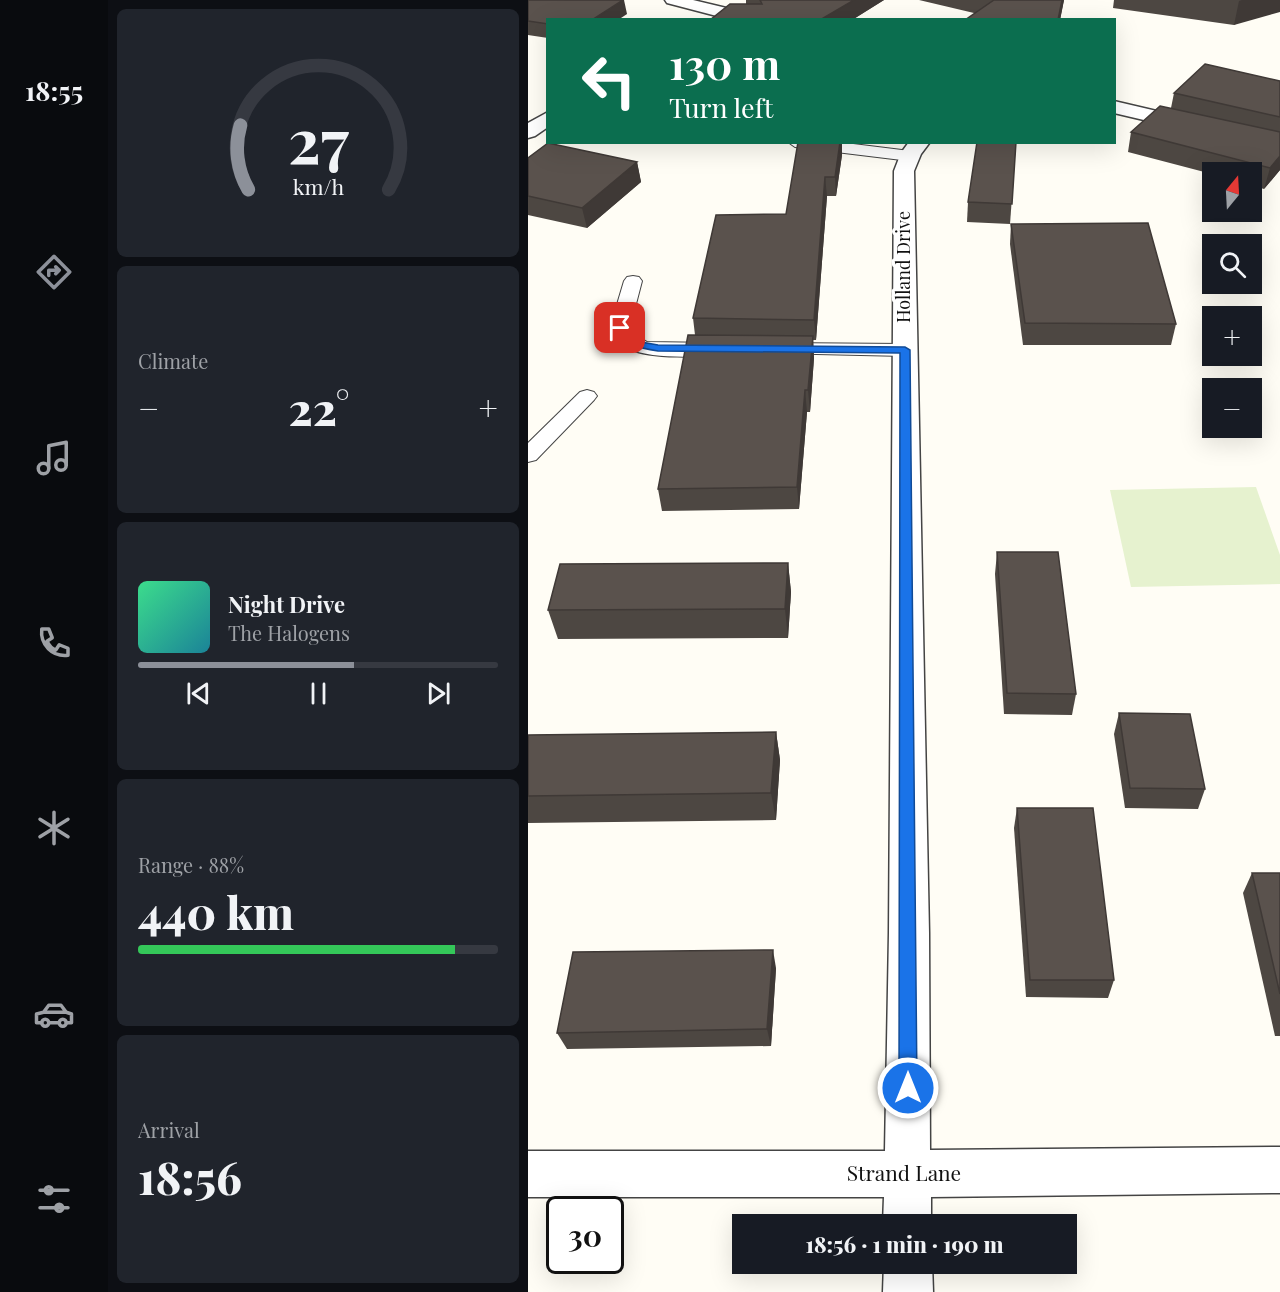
<!DOCTYPE html>
<meta charset="utf-8">
<style>
:root{--surface:#171b24;--page:#20242c;--text:#f1f3f6;--muted:#9ea1a6;--line:#363941;--accent:#8c9099}
body{margin:0;font-family:"Playfair Display",serif;background:var(--page);color:var(--text);height:100vh;display:flex;flex-direction:column;font-size:22px;white-space:nowrap}
*{box-sizing:border-box;margin:0}
p{font-size:20px;color:var(--muted)}
.icon{flex:none;width:33px;height:33px;fill:none;stroke:currentColor;stroke-width:2;stroke-linecap:round;stroke-linejoin:round}
.map{position:relative;flex:1;overflow:hidden}
.sheet{display:flex;flex-direction:column;gap:9px;padding:9px;background:#0d0f14;width:420px}
.sheet>*{flex:none}
.top-card{position:absolute;left:18px;top:18px;width:570px;height:126px;border-radius:0px;box-shadow:0 6px 24px #0002;background:#0b6e4f;color:#fff;overflow:hidden}
.needle{width:39px;rotate:18deg}
.tools{position:absolute;left:674px;top:162px;display:grid;gap:12px}
.tools a{display:grid;place-items:center;width:60px;height:60px;border-radius:0px;background:var(--surface);box-shadow:0 6px 24px #0002;font-size:30px}
.speed{position:absolute;left:18px;top:1196px;display:flex;gap:12px;font-size:30px;font-weight:700;text-align:center}
.speed>*{display:grid;place-content:center;width:78px;height:78px;border-radius:50%;background:var(--surface);box-shadow:0 6px 24px #0002;line-height:1}
.speed .limit{border:3px solid #111;border-radius:9px;background:#fff;color:#111}
.pin{position:absolute;display:grid;place-items:center;width:51px;height:51px;color:#fff;margin:-26px;border-radius:12px;box-shadow:0 3px 9px #0006}
.me{position:absolute;width:66px;margin:-33px;rotate:0deg;stroke-linejoin:round;filter:drop-shadow(0 0 4px #0008)}
.turn{display:flex;align-items:center;gap:21px;height:126px;padding:0 24px;font-size:27px}
.turn .icon{width:78px;height:78px;stroke-width:2.5}
.turn b{display:block;font-size:42px;line-height:51px}
.big{font-size:45px;font-weight:800;line-height:1.1}
.sheet .card{flex:1;display:flex;flex-direction:column;justify-content:center;gap:9px;min-width:0;padding:0 21px;border-radius:9px;background:var(--page)}
.sheet .dial{align-items:center;gap:0}
.dial svg{height:156px;overflow:visible;fill:none;stroke:var(--line);stroke-width:7;stroke-linecap:round;text-anchor:middle}
.dial text{fill:var(--text);stroke:none}
.song{display:flex;align-items:center;gap:18px}
.cover{width:72px;height:72px;border-radius:9px;background:linear-gradient(135deg,hsl(150 70% 55%),hsl(190 70% 35%))}
.played{height:6px;border-radius:3px;background:linear-gradient(90deg,var(--accent) 60%,var(--line) 60%)}
.keys{display:flex;justify-content:space-around;direction:ltr}
.heat{display:flex;justify-content:space-between;align-items:center;font-size:33px;direction:ltr}
.charge{height:9px;border-radius:4px;background:linear-gradient(90deg,#34c759 88%,var(--line) 0)}
.trip{position:absolute;left:204px;top:1214px;width:345px;height:60px;border-radius:0px;background:var(--surface);box-shadow:0 6px 24px #0002;font-weight:800;line-height:60px;text-align:center}
main{display:flex;flex:1;min-height:0}
.dock{display:flex;flex-direction:column;width:108px;justify-content:space-around;align-items:center;background:#090b0e;color:var(--muted)}
.dock .icon{width:42px;height:42px}
.dock .selected{color:var(--accent)}
.dock b{font-size:27px;color:var(--text)}
.map>svg:first-child{display:block}
</style>
<main>
<nav class="dock">
<b>18:55</b>
<svg class="icon selected" aria-label="directions" viewBox="0 0 24 24"><path d="M12 3l9 9-9 9-9-9zM9 14v-3h6M13 9l2 2-2 2"/></svg>
<svg class="icon" aria-label="music" viewBox="0 0 24 24"><path d="M9 18V5l10-2v13"/><circle cx="6" cy="18" r="3"/><circle cx="16" cy="16" r="3"/></svg>
<svg class="icon" aria-label="phone" viewBox="0 0 24 24"><path d="M5 4h4l2 5-3 2q2 4 5 5l2-3 5 2v4C11 20 4 13 5 4z"/></svg>
<svg class="icon" aria-label="climate" viewBox="0 0 24 24"><path d="M12 3v18M4 7l16 10M4 17L20 7"/></svg>
<svg class="icon" aria-label="car" viewBox="0 0 24 24"><path d="M5 17H2v-5l4-1 3-4h7l3 4 3 1v5h-3M9 17h6M6 11h13"/><circle cx="7" cy="17" r="2"/><circle cx="17" cy="17" r="2"/></svg>
<svg class="icon" aria-label="filters" viewBox="0 0 24 24"><path d="M4 7h16M4 17h16"/><circle cx="9" cy="7" r="2"/><circle cx="15" cy="17" r="2"/></svg>
</nav>
<section class="sheet">
<div class="card dial"><svg viewBox="0 0 100 80">
<path d="M14 69A42 42 0 1 1 86 69"/>
<path d="M14 69A42 42 0 0 1 10 36" stroke="#8c9099"/>
<text x="50" y="56" font-size="32" font-weight="700">27</text>
<text x="50" y="72" font-size="11">km/h</text>
</svg></div>
<div class="card"><p>Climate</p>
<div class="heat"><a>−</a><b class="big">22°</b><a>+</a></div>
</div>
<div class="card">
<div class="song"><i class="cover"></i><div><b>Night Drive</b><p>The Halogens</p></div></div>
<div class="played"></div>
<div class="keys"><svg class="icon" aria-label="previous" viewBox="0 0 24 24"><path d="M18 5L8 12l10 7zM5 5v14"/></svg><svg class="icon" aria-label="pause" viewBox="0 0 24 24"><path d="M8 5v14M16 5v14"/></svg><svg class="icon" aria-label="next" viewBox="0 0 24 24"><path d="M6 5l10 7-10 7zM19 5v14"/></svg></div>
</div>
<div class="card"><p>Range · 88%</p><b class="big">440 km</b><div class="charge"></div></div>
<div class="card"><p>Arrival</p><b class="big">18:56</b></div>
</section>
<div class="map">
<svg width="752" height="1292" viewBox="0 0 752 1292">
<rect width="100%" height="100%" fill="#fffdf5"/>
<path fill="#e6f2cf" d="M728,487l24,68v29l-149,3 -21,-97z"/>
<g fill="none" stroke-linecap="round" stroke-linejoin="round">
<defs>
<g id="lane">
<path d="M260,142h49l73,9 8,5 -8,5 -115,-14z"/>
<path d="M105,276l6,1 3,4 -12,46 9,10 8,5 71,1 7,2 3,4 -3,4c-21,5 -75,6 -95,-4 -8,-4 -15,-14 -20,-21l14,-47 3,-4z"/>
<path d="M251,343l126,1 7,2 3,4 -3,4 -7,2 -133,-3 -3,-4 3,-4z"/>
<path d="M59,390l7,2 3,4 -3,4 -58,60 -8,2v-19l52,-51z"/>
</g>
<g id="street">
<path d="M137,0h28l67,16 2,4h-30l-65,-17z"/>
<path d="M586,101l166,39v12l-166,-39z"/>
<path d="M20,112v15l-13,9 -7,2v-15z"/>
<path d="M381,142h21l-9,12 -7,17 15,762 1,217 350,-3v46l-349,4v27h-48l1,-27h-356v-46h357l4,-218 5,-762 7,-18z"/>
<path d="M356,1263h48l1,29h-50z"/>
</g>
</defs>
<use href="#lane" stroke="#444" stroke-width="2"/>
<use href="#street" stroke="#444" stroke-width="3"/>
<use href="#lane" fill="#fff" fill-rule="evenodd"/>
<use href="#street" fill="#fff" fill-rule="evenodd"/>
</g>
<g fill="#4d4742">
<path d="M0,0l99,14 -79,6v18l-20,-3z"/>
<path d="M218,0h138l-32,20h-142l36,-16z"/>
<path d="M391,0h145l-4,20 -86,-7z"/>
<path d="M586,0h166l-46,25 -121,-17z"/>
<path d="M752,81v89l-16,19 -13,-4v-13h-39v2l-84,-22 3,-20 40,-24 3,-15z"/>
<path d="M488,142l-6,82 -43,-2 1,-20z"/>
<path d="M314,155l-6,41h-9l-11,144h-3l1,18 -4,54h-3l-8,97 -137,2 -4,-22 37,-154 -2,-17 93,-104z"/>
<path d="M0,158l109,4 4,20 -54,46 -59,-13z"/>
<path d="M483,224l165,100 -5,21h-148l-13,-101z"/>
<path d="M469,552l79,142 -4,21 -68,-1 -9,-140z"/>
<path d="M260,563l3,29 -3,46 -230,1 -10,-29z"/>
<path d="M591,713l86,76 -7,20 -73,-1 -11,-74z"/>
<path d="M248,732l4,28 -4,60 -248,3v-88z"/>
<path d="M489,808l97,172 -6,18 -82,-1 -12,-169z"/>
<path d="M724,873h28v163h-5l-32,-143z"/>
<path d="M248,968l-5,78 -204,3 -10,-16z"/>
</g>
<g fill="#3f3936">
<path d="M95,0h1l3,14 -9,6h-26z"/>
<path d="M326,0h30l-32,20h-32z"/>
<path d="M534,0h2l-4,20h-2z"/>
<path d="M714,0h38v12l-46,13 5,-24z"/>
<path d="M312,142h2v13l-6,41 -1,-19z"/>
<path d="M752,156v14l-16,19 6,-21z"/>
<path d="M109,162l4,20 -54,46 -5,-20z"/>
<path d="M297,177l2,19 -11,144 -2,-20z"/>
<path d="M285,336l1,22 -4,54 -2,-22z"/>
<path d="M277,390l2,22 -8,97 -2,-22z"/>
<path d="M260,563l3,29 -3,46 -3,-29z"/>
<path d="M248,732l4,28 -4,60 -5,-27z"/>
<path d="M245,950l3,18 -5,78 -4,-17z"/>
</g>
<g fill="#5a524d" stroke="#3f3936" stroke-width="1.5">
<path d="M0,0h95l-31,20h-44v4l-20,-3z"/>
<path d="M232,0h94l-34,20h-110l20,-16h32z"/>
<path d="M466,0h68l-4,20h-93z"/>
<path d="M677,64l75,17v36l-106,-24z"/>
<path d="M632,106l120,26v24l-10,12 -139,-36z"/>
<path d="M270,142h42l-5,35h-10l-11,143 -121,-2 23,-103 70,-1z"/>
<path d="M449,142h39l-4,62 -44,-2z"/>
<path d="M20,143l89,19 -55,46 -54,-12v-38z"/>
<path d="M620,223l28,101 -151,-1 -14,-99z"/>
<path d="M160,335l125,1 -5,54h-3l-8,97 -139,2z"/>
<path d="M469,552h61l18,142 -69,-1z"/>
<path d="M260,563l-3,46 -237,1 12,-46z"/>
<path d="M591,713l71,1 15,75 -75,-1z"/>
<path d="M248,732l-5,61 -243,3v-61z"/>
<path d="M489,808h76l21,172h-84z"/>
<path d="M724,873h28v121z"/>
<path d="M245,950l-6,79 -210,4 16,-81z"/>
</g>
<path fill="#1a73e8" stroke="#114b97" stroke-width="1.5" d="M92,325l21,17 17,3 247,2 5,3 7,738 -3,7 -6,3 -7,-3 -2,-7 1,-735 -242,-2c-20,-3 -31,-6 -43,-23z"/>
<g text-anchor="middle" stroke-width="6" stroke-linejoin="round" paint-order="stroke">
<g font-size="18" fill="#111" stroke="#fff">
<text transform="translate(376 267) rotate(-90)" y="6">Holland Drive</text>
</g>
<g font-size="21" fill="#111" stroke="#fff">
<text x="376" y="1181">Strand Lane</text>
</g>
</g>
</svg>
<div class="tools">
<a><svg class="needle" viewBox="-14 -14 28 28"><path d="M0-13l5 13h-10z" fill="#e53935"/><path d="M0 13l5-13h-10z" fill="#9ea1a6"/></svg></a>
<a><svg class="icon" aria-label="search" viewBox="0 0 24 24"><circle cx="10" cy="10" r="6"/><path d="M15 15l6 6"/></svg></a>
<a>+</a>
<a>−</a>
</div>
<div class="speed"><div class="limit">30</div></div>
<div class="pin" style="left:92px;top:328px;background:#d93025"><svg class="icon" aria-label="arrive" viewBox="0 0 24 24"><path d="M6 21V4h12l-3 4 3 4H6"/></svg></div>
<svg class="me" style="left:380px;top:1088px" viewBox="-20 -20 40 40"><circle r="17" fill="#1a73e8" stroke="#fff" stroke-width="3"/><path d="M0-11L8 9 0 5-8 9z" fill="#fff"/></svg>
<div class="trip">18:56 · 1 min · 190 m</div>
<div class="top-card">
<div class="turn"><svg class="icon" aria-label="left" viewBox="0 0 24 24"><path d="M17 20v-9H6M10 6l-5 5 5 5"/></svg><div><b>130 m</b>Turn left</div></div>
</div>
</div>
</main>
